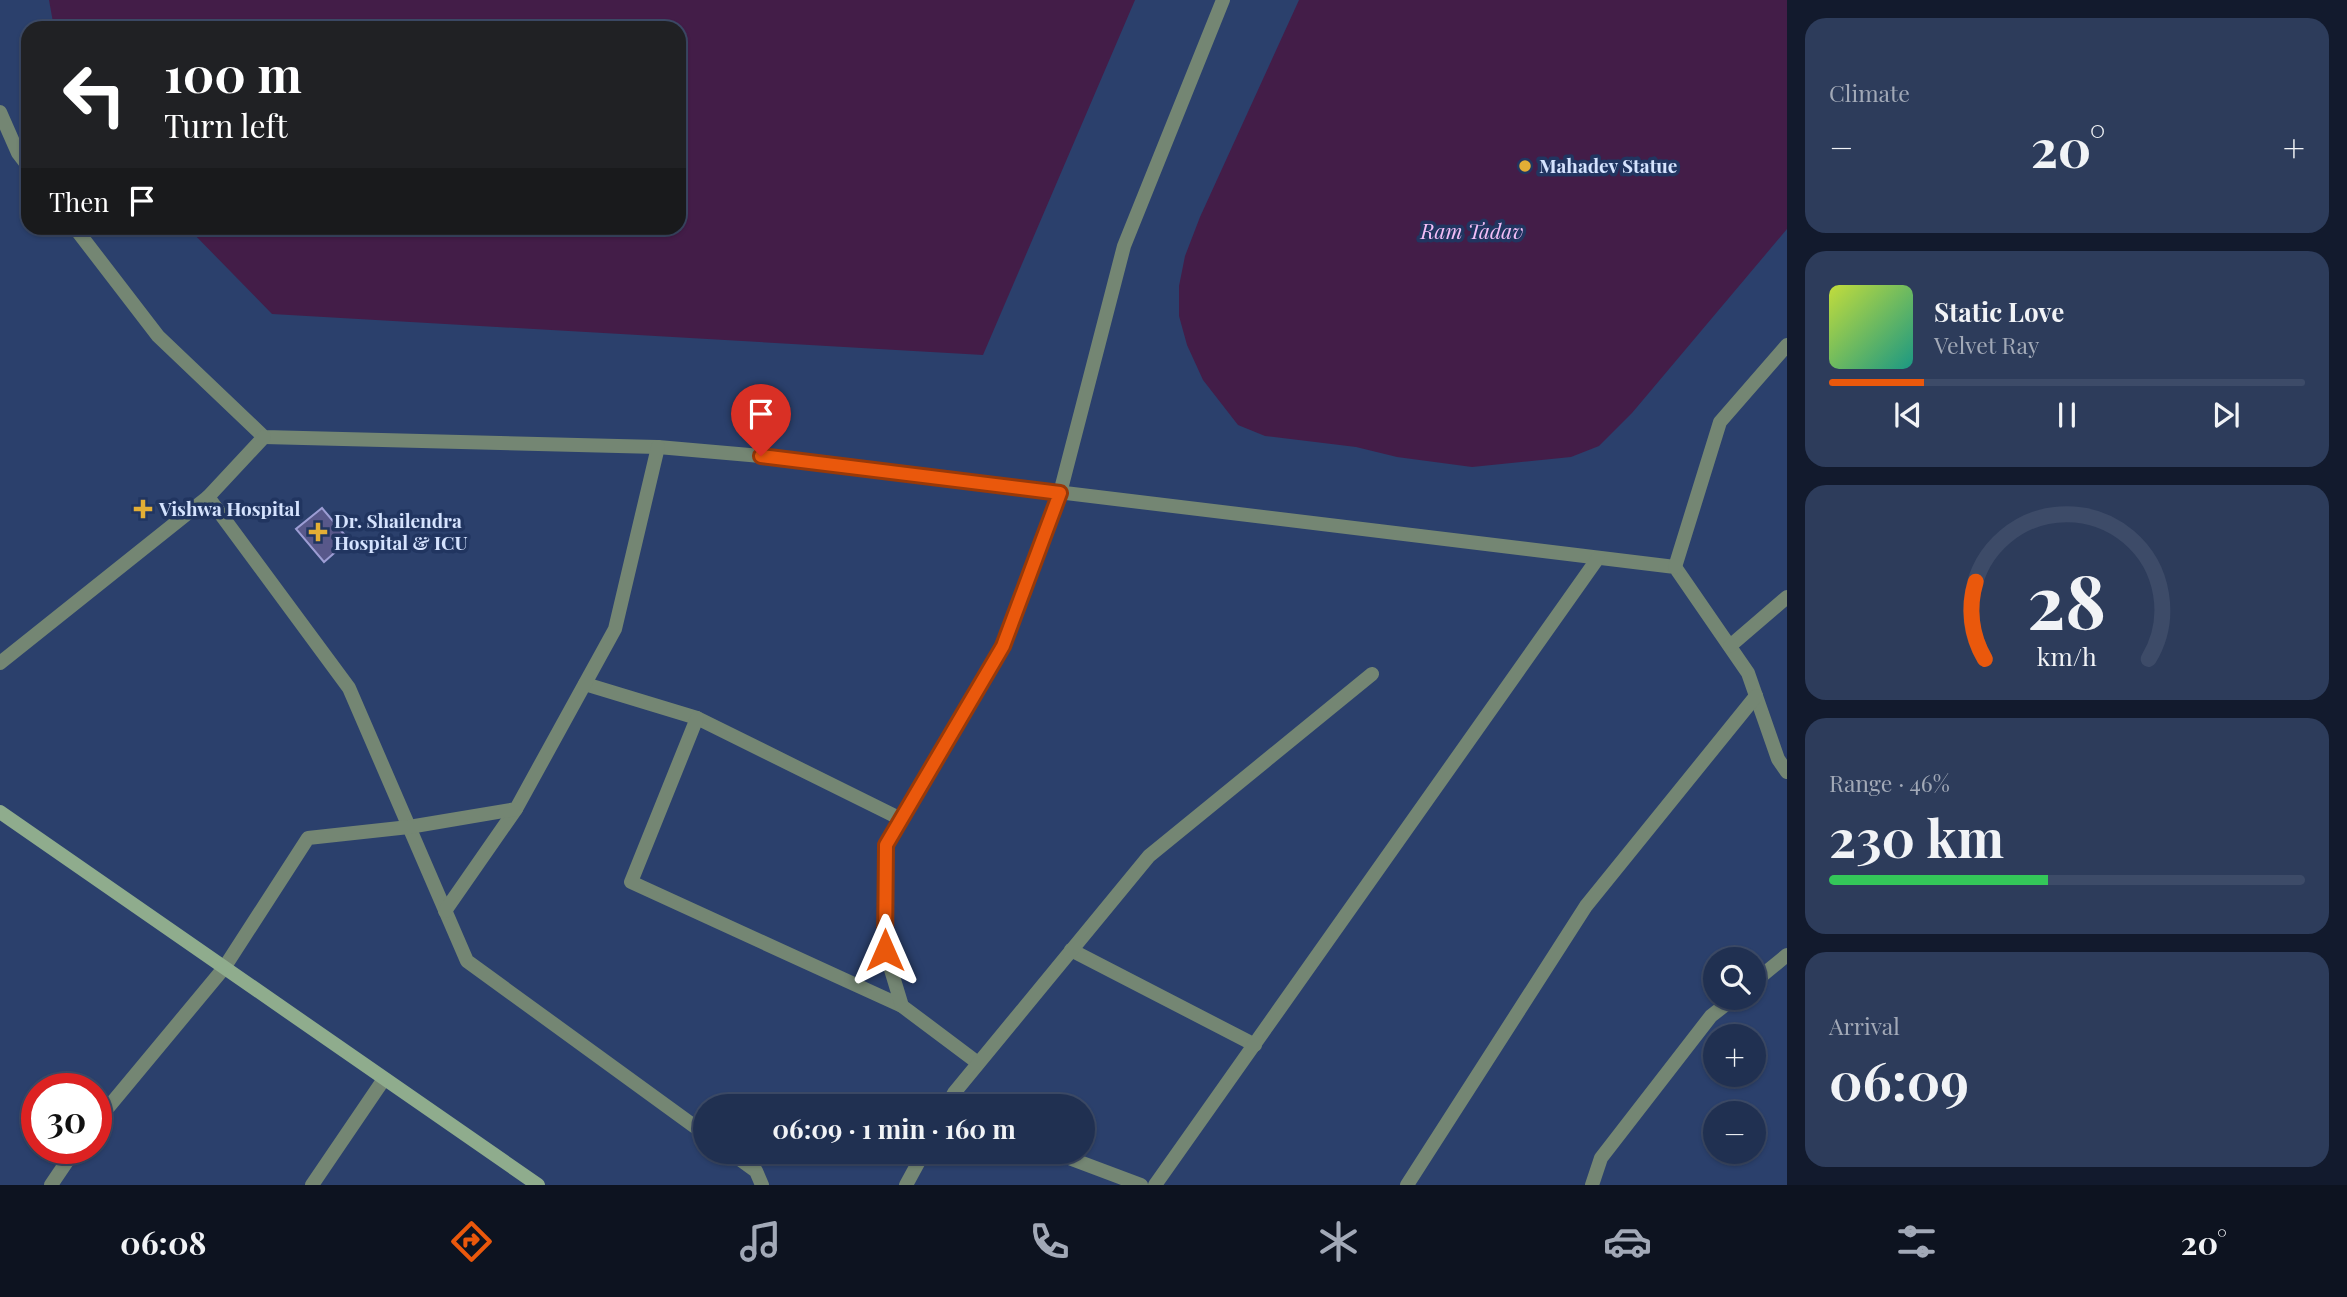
<!DOCTYPE html>
<meta charset="utf-8">
<style>
:root{--surface:#203051;--page:#2d3c5b;--text:#f1f3f6;--muted:#a2a9b7;--line:#3d4b68;--accent:#ea580c}
body{margin:0;font-family:"Playfair Display",serif;background:var(--page);color:var(--text);height:100vh;display:flex;flex-direction:column;font-size:26px;white-space:nowrap}
*{box-sizing:border-box;margin:0}
p{font-size:23px;color:var(--muted)}
.icon{flex:none;width:38px;height:38px;fill:none;stroke:currentColor;stroke-width:2;stroke-linecap:round;stroke-linejoin:round}
.map{position:relative;flex:1;overflow:hidden}
.details{display:flex;flex-direction:column;gap:18px;padding:18px;background:#121a2d;width:560px}
.details>*{flex:none}
.banner{position:absolute;left:21px;top:21px;width:665px;height:214px;border-radius:21px;box-shadow:0 2px 5px #0004,0 0 0 2px var(--line);background:#202124;color:#fff;overflow:hidden}
.fabs{position:absolute;left:1703px;top:947px;display:grid;gap:14px}
.fabs a{display:grid;place-items:center;width:63px;height:63px;border-radius:50%;background:var(--surface);box-shadow:0 2px 5px #0004,0 0 0 2px var(--line);font-size:35px}
.speed{position:absolute;left:21px;top:1073px;display:flex;gap:14px;font-size:35px;font-weight:700;text-align:center}
.speed>*{display:grid;place-content:center;width:91px;height:91px;border-radius:50%;background:var(--surface);box-shadow:0 2px 5px #0004,0 0 0 2px var(--line);line-height:1}
.speed .limit{border:10px solid #d22;background:#fff;color:#111}
.pin{position:absolute;display:grid;place-items:center;width:60px;height:60px;color:#fff;margin:-72px -30px;border-radius:50% 50% 50% 0;rotate:-45deg;box-shadow:0 0 7px #0007}
.pin .icon{rotate:45deg}
.me{position:absolute;width:77px;margin:-38px;rotate:0deg;stroke-linejoin:round;filter:drop-shadow(0 0 5px #0008)}
.turn{display:flex;align-items:center;gap:24px;height:147px;padding:0 28px;font-size:32px}
.turn .icon{width:91px;height:91px;stroke-width:2.5}
.turn b{display:block;font-size:49px;line-height:60px}
.then{display:flex;align-items:center;height:66px;padding:0 28px;background:#0003;gap:14px;font-size:26px}
.big{font-size:52px;font-weight:700;line-height:1.1}
.details .widget{flex:1;display:flex;flex-direction:column;justify-content:center;gap:10px;min-width:0;padding:0 24px;border-radius:21px;background:var(--page)}
.details .dial{align-items:center;gap:0}
.dial svg{height:182px;overflow:visible;fill:none;stroke:var(--line);stroke-width:7;stroke-linecap:round;text-anchor:middle}
.dial text{fill:var(--text);stroke:none}
.song{display:flex;align-items:center;gap:21px}
.cover{width:84px;height:84px;border-radius:10px;background:linear-gradient(135deg,hsl(70 70% 55%),hsl(170 70% 35%))}
.played{height:7px;border-radius:4px;background:linear-gradient(90deg,var(--accent) 20%,var(--line) 20%)}
.keys{display:flex;justify-content:space-around;direction:ltr}
.heat{display:flex;justify-content:space-between;align-items:center;font-size:38px;direction:ltr}
.charge{height:10px;border-radius:5px;background:linear-gradient(90deg,#34c759 46%,var(--line) 0)}
.trip{position:absolute;left:693px;top:1094px;width:402px;height:70px;border-radius:35px;background:var(--surface);box-shadow:0 2px 5px #0004,0 0 0 2px var(--line);font-weight:700;line-height:70px;text-align:center}
.tab-bar{display:flex;height:112px;justify-content:space-around;align-items:center;background:#0d1320;color:var(--muted)}
.tab-bar .icon{width:49px;height:49px}
.tab-bar .on{color:var(--accent)}
.tab-bar b{font-size:32px;color:var(--text)}
main{display:flex;flex:1;min-height:0}
.map>svg:first-child{display:block}
</style>
<main>
<div class="map">
<svg width="1787" height="1185" viewBox="0 0 1787 1185">
<rect width="100%" height="100%" fill="#2b406c"/>
<g fill="#431d48">
<path d="M49,0h1086l-152,355 -711,-41 -84,-86h491v-200h-625z"/>
<path d="M1299,0h488v229l-155,184 -33,33 -28,11 -99,10 -75,-10 -41,-10 -91,-11 -27,-11 -35,-45 -16,-35 -8,-29v-30l6,-30 15,-39z"/>
</g>
<path fill="#58588a" stroke="#9c9dd4" stroke-width="2" d="M322,508l27,32 -25,22 -28,-33z"/>
<g fill="none" stroke-linecap="round" stroke-linejoin="round">
<g stroke="#748673" stroke-width="14">
<path d="M0,112l18,41 10,13"/>
<path d="M75,228l83,108 106,101 394,10 103,9 914,111 73,106 30,86 9,13"/>
<path d="M208,497l141,191 118,273 238,173"/>
<path d="M1675,567l45,-145 67,-77"/>
<path d="M1730,646l57,-49"/>
<path d="M0,663l208,-166 56,-60"/>
<path d="M585,684l112,34 204,101"/>
<path d="M697,718l-66,164 271,124"/>
<path d="M445,911l71,-102"/>
<path d="M1071,950l184,95"/>
<path d="M1754,982l33,-27"/>
<path d="M978,1063l-76,-57 -17,-56 1,-105 117,-199 57,-153 64,-247 99,-246"/>
<path d="M947,1106l7,-13 195,-237 223,-182"/>
<path d="M96,1122l128,-154 84,-130 101,-11 107,-18 99,-180 43,-182"/>
<path d="M730,1152l26,19 6,14"/>
<path d="M1053,1152l88,33"/>
<path d="M51,1185l25,-37"/>
<path d="M312,1185l72,-106"/>
<path d="M906,1185l18,-33"/>
<path d="M1155,1185l443,-627"/>
<path d="M1407,1185l179,-279 170,-210"/>
<path d="M1592,1185l9,-27 110,-142 23,-18"/>
</g>
<path stroke="#8fac8d" stroke-width="14" d="M0,812l538,373"/>
</g>
<g fill="none" stroke-linecap="round" stroke-linejoin="round">
<defs>
<path id="route" d="M761,456l299,37 -57,153 -117,199 -1,105"/>
</defs>
<use href="#route" stroke="#983908" stroke-width="18"/>
<use href="#route" stroke="#ea580c" stroke-width="12"/>
</g>
<g fill="#e3ae35" stroke="#213560" stroke-width="2.5">
<circle cx="1525" cy="166" r="7"/>
<path d="M139.5 498.5h7v7h7v7h-7v7h-7v-7h-7v-7h7z"/>
<path d="M314.5 521.5h7v7h7v7h-7v7h-7v-7h-7v-7h7z"/>
</g>
<g text-anchor="middle" stroke-width="7" stroke-linejoin="round" paint-order="stroke">
<g font-size="19" font-weight="bold" fill="#d5e3fe" stroke="#213560" text-anchor="start">
<text x="1539" y="173">Mahadev Statue</text>
<text x="159" y="516">Vishwa Hospital</text>
<text x="334" y="528">Dr. Shailendra<tspan x="334" dy="22">Hospital &amp; ICU</tspan></text>
</g>
<g font-size="21" font-style="italic" fill="#f2bef7" stroke="#213560">
<text x="1472" y="239">Ram Tadav</text>
</g>
</g>
</svg>
<div class="fabs">
<a><svg class="icon" aria-label="search" viewBox="0 0 24 24"><circle cx="10" cy="10" r="6"/><path d="M15 15l6 6"/></svg></a>
<a>+</a>
<a>−</a>
</div>
<div class="speed"><div class="limit">30</div></div>
<div class="pin" style="left:761px;top:456px;background:#d93025"><svg class="icon" aria-label="arrive" viewBox="0 0 24 24"><path d="M6 21V4h12l-3 4 3 4H6"/></svg></div>
<svg class="me" style="left:885px;top:950px" viewBox="-20 -20 40 40"><path d="M0-17L14 15 0 8-14 15z" fill="#ea580c" stroke="#fff" stroke-width="4"/></svg>
<div class="trip">06:09 · 1 min · 160 m</div>
<div class="banner">
<div class="turn"><svg class="icon" aria-label="left" viewBox="0 0 24 24"><path d="M17 20v-9H6M10 6l-5 5 5 5"/></svg><div><b>100 m</b>Turn left</div></div>
<div class="then">Then<svg class="icon" aria-label="arrive" viewBox="0 0 24 24"><path d="M6 21V4h12l-3 4 3 4H6"/></svg></div>
</div>
</div>
<section class="details">
<div class="widget"><p>Climate</p>
<div class="heat"><a>−</a><b class="big">20°</b><a>+</a></div>
</div>
<div class="widget">
<div class="song"><i class="cover"></i><div><b>Static Love</b><p>Velvet Ray</p></div></div>
<div class="played"></div>
<div class="keys"><svg class="icon" aria-label="previous" viewBox="0 0 24 24"><path d="M18 5L8 12l10 7zM5 5v14"/></svg><svg class="icon" aria-label="pause" viewBox="0 0 24 24"><path d="M8 5v14M16 5v14"/></svg><svg class="icon" aria-label="next" viewBox="0 0 24 24"><path d="M6 5l10 7-10 7zM19 5v14"/></svg></div>
</div>
<div class="widget dial"><svg viewBox="0 0 100 80">
<path d="M14 69A42 42 0 1 1 86 69"/>
<path d="M14 69A42 42 0 0 1 10 35" stroke="#ea580c"/>
<text x="50" y="56" font-size="32" font-weight="700">28</text>
<text x="50" y="72" font-size="11">km/h</text>
</svg></div>
<div class="widget"><p>Range · 46%</p><b class="big">230 km</b><div class="charge"></div></div>
<div class="widget"><p>Arrival</p><b class="big">06:09</b></div>
</section>
</main>
<nav class="tab-bar">
<b>06:08</b>
<svg class="icon on" aria-label="directions" viewBox="0 0 24 24"><path d="M12 3l9 9-9 9-9-9zM9 14v-3h6M13 9l2 2-2 2"/></svg>
<svg class="icon" aria-label="music" viewBox="0 0 24 24"><path d="M9 18V5l10-2v13"/><circle cx="6" cy="18" r="3"/><circle cx="16" cy="16" r="3"/></svg>
<svg class="icon" aria-label="phone" viewBox="0 0 24 24"><path d="M5 4h4l2 5-3 2q2 4 5 5l2-3 5 2v4C11 20 4 13 5 4z"/></svg>
<svg class="icon" aria-label="climate" viewBox="0 0 24 24"><path d="M12 3v18M4 7l16 10M4 17L20 7"/></svg>
<svg class="icon" aria-label="car" viewBox="0 0 24 24"><path d="M5 17H2v-5l4-1 3-4h7l3 4 3 1v5h-3M9 17h6M6 11h13"/><circle cx="7" cy="17" r="2"/><circle cx="17" cy="17" r="2"/></svg>
<svg class="icon" aria-label="filters" viewBox="0 0 24 24"><path d="M4 7h16M4 17h16"/><circle cx="9" cy="7" r="2"/><circle cx="15" cy="17" r="2"/></svg>
<b>20°</b>
</nav>
